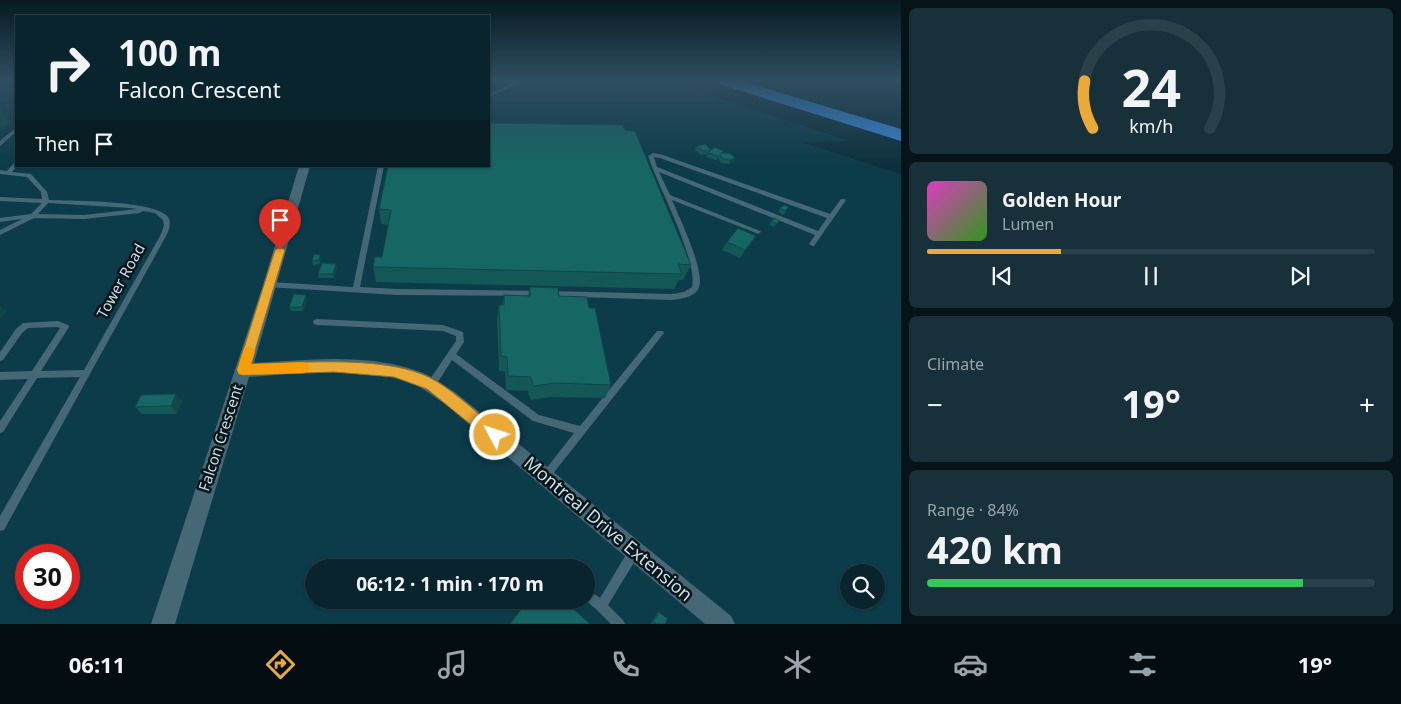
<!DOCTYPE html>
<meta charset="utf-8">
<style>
:root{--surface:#0a242d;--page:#183039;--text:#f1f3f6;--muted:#99a4aa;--line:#2a4149;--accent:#e9aa38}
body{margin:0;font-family:"Noto Sans",sans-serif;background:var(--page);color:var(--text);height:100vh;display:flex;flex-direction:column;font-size:19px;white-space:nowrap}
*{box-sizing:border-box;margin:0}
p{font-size:16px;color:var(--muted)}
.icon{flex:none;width:28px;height:28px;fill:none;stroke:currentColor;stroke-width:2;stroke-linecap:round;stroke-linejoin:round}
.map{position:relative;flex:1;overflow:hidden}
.details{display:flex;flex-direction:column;gap:8px;padding:8px;background:#061419;width:500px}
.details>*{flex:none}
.top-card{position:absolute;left:15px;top:15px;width:475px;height:152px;border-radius:0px;box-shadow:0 1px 4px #0004,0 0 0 1px var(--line);background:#0a242d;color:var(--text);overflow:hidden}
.controls{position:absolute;left:840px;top:564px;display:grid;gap:10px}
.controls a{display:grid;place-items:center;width:45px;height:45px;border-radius:50%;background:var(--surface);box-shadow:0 1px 4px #0004,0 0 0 1px var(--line);font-size:25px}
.speed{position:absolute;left:15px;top:544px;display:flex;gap:10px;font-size:25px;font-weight:700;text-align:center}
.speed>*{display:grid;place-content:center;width:65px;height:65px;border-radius:50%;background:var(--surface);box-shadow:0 1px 4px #0004,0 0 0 1px var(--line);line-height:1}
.speed .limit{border:8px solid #d22;background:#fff;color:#111}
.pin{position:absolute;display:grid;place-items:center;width:42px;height:42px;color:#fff;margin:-51px -21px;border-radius:50% 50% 50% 0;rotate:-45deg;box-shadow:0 0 5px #0007}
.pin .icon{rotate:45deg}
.me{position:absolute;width:55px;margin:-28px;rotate:310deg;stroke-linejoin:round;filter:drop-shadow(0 0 4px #0008)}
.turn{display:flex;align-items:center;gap:18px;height:105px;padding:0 20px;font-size:22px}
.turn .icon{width:65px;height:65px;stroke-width:2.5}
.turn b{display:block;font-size:35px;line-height:42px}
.then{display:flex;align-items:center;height:48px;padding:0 20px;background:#0003;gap:10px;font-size:19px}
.big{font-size:38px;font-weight:700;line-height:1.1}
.details .widget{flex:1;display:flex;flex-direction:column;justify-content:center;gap:8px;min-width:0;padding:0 18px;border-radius:8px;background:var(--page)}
.details .dial{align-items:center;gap:0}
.dial svg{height:130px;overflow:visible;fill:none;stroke:var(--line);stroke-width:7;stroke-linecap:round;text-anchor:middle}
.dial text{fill:var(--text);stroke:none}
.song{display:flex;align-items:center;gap:15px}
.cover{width:60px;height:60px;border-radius:8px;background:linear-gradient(135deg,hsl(310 70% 55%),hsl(110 70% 35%))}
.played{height:5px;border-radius:2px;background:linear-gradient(90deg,var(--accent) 30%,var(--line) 30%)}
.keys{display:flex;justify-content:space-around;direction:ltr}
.heat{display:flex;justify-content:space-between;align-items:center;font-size:28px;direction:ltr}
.charge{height:8px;border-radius:4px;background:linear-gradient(90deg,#34c759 84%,var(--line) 0)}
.trip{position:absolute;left:305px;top:559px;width:290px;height:50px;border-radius:25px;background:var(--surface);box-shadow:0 1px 4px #0004,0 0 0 1px var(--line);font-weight:700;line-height:50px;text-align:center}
.menu{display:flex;height:80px;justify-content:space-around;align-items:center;background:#040e12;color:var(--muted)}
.menu .icon{width:35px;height:35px}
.menu .active{color:var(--accent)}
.menu b{font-size:22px;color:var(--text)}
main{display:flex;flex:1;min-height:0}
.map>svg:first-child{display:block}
</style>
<main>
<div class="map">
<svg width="901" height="624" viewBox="0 0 901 624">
<rect width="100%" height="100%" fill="#0d303c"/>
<path fill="#0c3b4a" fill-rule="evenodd" d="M0,79h16v87h473v-87h171l190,62 -49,1 100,32v450h-901zM26,555h43v43h-43zM314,568h272v32h-272zM849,572h27v28h-27z"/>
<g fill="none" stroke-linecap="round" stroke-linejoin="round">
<g fill="#466876" fill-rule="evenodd">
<path d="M523,79h5l-39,18v-3z"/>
<path d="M14,129h2v3l-16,14v-5z"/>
<path d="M653,153l10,2 167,59 11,-15h4l1,1 -32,46h-2l-3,-2 6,-9 -156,-63 11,23 90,36 1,1 -3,2 -2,-1 -84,-33c7,17 33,70 27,87 -3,10 -18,12 -27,13l-126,-4 -1,-2 4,-3 123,3 12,-2 8,-5c6,-27 -34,-101 -44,-131zM654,157l6,1 167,60 -9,13 -161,-64z"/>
<path d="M16,162l1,4 -5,6 19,2 16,18 2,8c23,1 106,0 119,17 4,6 1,13 -2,19l-162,294 -4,1v-15l80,-139 -43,1 -34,54 -3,1v-12l28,-42 -28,1v-8l32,-1 28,-43 -3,-1 -29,1 -6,5 -19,27 -3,1v-9l16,-23 7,-6 35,-2 10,4 1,2 -28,44 43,-1 76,-134 4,-10 -1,-6 -8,-7 -12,-2 -3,2 -56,6 -50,-1 -34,17v-5l22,-11 -22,3v-4l31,-4 11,-11 -42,-2v-4l42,2 -1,-7 -14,-15 -27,-3v-4l7,1 7,-8zM48,203l82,5 7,1 -53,6 -46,-1z"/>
<path d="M378,166h6l-24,121 37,2 141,2 4,3 -1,2 -144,-1 -130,-8 -1,-2 1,-2 3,-1 83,5z"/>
<path d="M317,319l126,6 20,7 1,10 -8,12 83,61 41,11 77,-95h6l1,2 -116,147 -3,2 -3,-2 -2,-3 2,-3 32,-41 -41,-12 -81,-61 -18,28 -3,1 -3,-1 -1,-3 1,-3 28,-41v-5l-13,-5 -126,-6 -3,-1 -1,-2 1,-2z"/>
<path d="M634,547l4,1 1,4 -1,4 -30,49 15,15 2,4h-14l-14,-14 -12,-10h1v-12l14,10 30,-50z"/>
</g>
<path fill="#466876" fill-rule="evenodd" d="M299,166h11l-56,197c55,-3 116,-11 169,10 12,5 22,13 33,20l275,223 4,8h-30l-261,-221c-10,-6 -19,-14 -29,-18 -44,-20 -118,-11 -166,-8l-74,247h-24l112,-339z"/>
<path fill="#3887dd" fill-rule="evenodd" d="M711,79h24l166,50v12l-188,-59z"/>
</g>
<g fill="#135857">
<path d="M885,79h10l-3,4 -8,-2z"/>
<path d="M898,79h3v6l-6,-2z"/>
<path d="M625,130l66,135 -8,15h-4l-5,9 -298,-7 -3,-15 9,-10 6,-32 -7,-1 -2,-15z"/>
<path d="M697,146l25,7 13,5 -2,4 -4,2 -8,-1 -3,-5 -2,2 -10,-3 2,-3 -7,1 -6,-5z"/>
<path d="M780,208l7,3 -4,4 -5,-3z"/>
<path d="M774,218l5,3 -5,6 -5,-2z"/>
<path d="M756,236l-5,8 -11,14 -18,-8 5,-8z"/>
<path d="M321,259l-1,5 -7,1 -1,-4z"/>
<path d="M336,264l1,4 -3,10h-15l-1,-4z"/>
<path d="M530,287l29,9 30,12 22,77 -6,13 -54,-1 -20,3 -2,-4 -1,-5 -22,-1 -1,-19h-6l-2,-51 2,-15h3l2,-10h24z"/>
<path d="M306,295l1,4 -4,12h-12l-2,-4z"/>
<path d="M182,401l-5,13h-35l-7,-7z"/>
<path d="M659,612l6,12h-13l-1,-1 6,-10z"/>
</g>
<g fill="#0f4747">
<path d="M0,109l10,14 -10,8z"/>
<path d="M735,158l-2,4 -4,2 1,-4z"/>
<path d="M756,236l-5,8 -11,14 5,-8z"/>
<path d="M320,255l1,4 -1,5 -1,-4z"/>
<path d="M336,264l1,4 -3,10 -1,-4z"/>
<path d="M306,295l1,4 -4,12 -1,-4z"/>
<path d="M0,305l7,6 -7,9z"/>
<path d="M176,394l6,7 -5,13 -6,-8z"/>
</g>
<g fill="#166665" stroke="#0f4747">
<path d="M489,123l134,2 2,5 10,1 56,134 -13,-1 4,10 -309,-7 2,-10h7l9,-47 -12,-1 9,-43h101z"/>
<path d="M705,144l6,6 4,-3 9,4 -3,2h8l6,5 -5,2 -7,-1 -3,-5 -2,2 -10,-3 3,-3 -8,1 -6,-5z"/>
<path d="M784,205l5,2 -4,4 -5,-3z"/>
<path d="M774,218l5,3 -2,3 -5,-3z"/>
<path d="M738,228l18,8 -11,14 -18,-8z"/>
<path d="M314,254l6,1 -1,5 -7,1z"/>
<path d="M322,263l14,1 -3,10h-15z"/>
<path d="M530,287l28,1 1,8 28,1 2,11h6l16,77 -56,-2 -21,3 -2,-4 -1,-5 -23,-1 -1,-19 -6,-1 -2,-51h5v-10l26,1z"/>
<path d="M294,294l12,1 -4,12h-13z"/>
<path d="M176,394l-5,12 -36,1 6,-12z"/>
<path d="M528,600h36l26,24h-80z"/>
<path d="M659,612l9,7 -3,5h-9l-3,-2z"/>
</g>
<linearGradient id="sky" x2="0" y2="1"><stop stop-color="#071a21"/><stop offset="0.48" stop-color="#2f4e61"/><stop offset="1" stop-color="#2f4e61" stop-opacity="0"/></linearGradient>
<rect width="901" height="166" fill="url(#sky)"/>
<path fill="#e9aa38" stroke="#976e24" d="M280,247l5,3 -34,114c51,-1 141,-10 185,17 23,14 43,34 64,50l2,4 -2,5 -5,2 -5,-2 -63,-51 -33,-12 -60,-5 -91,3 -4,-1 -2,-4 38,-120z"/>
<path fill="#f59e0b" d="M249,347l4,1 2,4 -4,12 53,-2 4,2 2,4 -2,3 -4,2 -61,2 -4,-1 -2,-4 7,-22z"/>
<g text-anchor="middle" stroke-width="5" stroke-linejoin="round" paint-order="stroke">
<g font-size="15" fill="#cbdde5" stroke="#08161b">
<text transform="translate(121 281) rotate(-61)" y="5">Tower Road</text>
<text transform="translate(221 438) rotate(-72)" y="5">Falcon Crescent</text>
</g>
<g font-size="18" fill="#cbdde5" stroke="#08161b">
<text transform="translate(608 529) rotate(40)" y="6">Montreal Drive Extension</text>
</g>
</g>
</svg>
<div class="controls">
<a><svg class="icon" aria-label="search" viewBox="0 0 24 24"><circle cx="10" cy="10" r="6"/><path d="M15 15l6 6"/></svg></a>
</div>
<div class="speed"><div class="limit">30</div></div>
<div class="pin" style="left:280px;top:250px;background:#d93025"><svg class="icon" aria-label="arrive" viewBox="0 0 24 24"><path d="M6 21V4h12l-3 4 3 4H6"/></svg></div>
<svg class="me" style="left:495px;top:435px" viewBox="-20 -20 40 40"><circle r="17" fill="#e9aa38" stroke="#fff" stroke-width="3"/><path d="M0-11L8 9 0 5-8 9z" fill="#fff"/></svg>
<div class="trip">06:12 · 1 min · 170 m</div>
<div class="top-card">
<div class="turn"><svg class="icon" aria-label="right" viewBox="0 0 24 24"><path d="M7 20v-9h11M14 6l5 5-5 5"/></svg><div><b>100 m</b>Falcon Crescent</div></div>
<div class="then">Then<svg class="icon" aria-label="arrive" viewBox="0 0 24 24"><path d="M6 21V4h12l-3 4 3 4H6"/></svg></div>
</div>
</div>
<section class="details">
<div class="widget dial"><svg viewBox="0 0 100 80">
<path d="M14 69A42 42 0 1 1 86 69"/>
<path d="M14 69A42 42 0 0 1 9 40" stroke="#e9aa38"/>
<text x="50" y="56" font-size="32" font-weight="700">24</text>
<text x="50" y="72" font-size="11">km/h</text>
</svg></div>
<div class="widget">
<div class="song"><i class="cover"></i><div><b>Golden Hour</b><p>Lumen</p></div></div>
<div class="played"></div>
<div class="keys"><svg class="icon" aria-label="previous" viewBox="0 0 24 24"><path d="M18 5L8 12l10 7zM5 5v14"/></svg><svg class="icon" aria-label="pause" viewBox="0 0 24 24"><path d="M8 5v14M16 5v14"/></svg><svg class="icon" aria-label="next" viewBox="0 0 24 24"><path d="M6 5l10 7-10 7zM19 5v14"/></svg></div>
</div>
<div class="widget"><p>Climate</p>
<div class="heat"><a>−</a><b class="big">19°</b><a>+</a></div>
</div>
<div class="widget"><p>Range · 84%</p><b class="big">420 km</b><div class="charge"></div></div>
</section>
</main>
<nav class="menu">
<b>06:11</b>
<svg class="icon active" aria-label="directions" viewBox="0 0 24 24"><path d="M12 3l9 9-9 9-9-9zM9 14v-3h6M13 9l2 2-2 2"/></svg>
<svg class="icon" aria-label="music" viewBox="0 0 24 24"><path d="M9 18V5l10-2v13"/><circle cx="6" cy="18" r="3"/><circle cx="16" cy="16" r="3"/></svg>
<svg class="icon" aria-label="phone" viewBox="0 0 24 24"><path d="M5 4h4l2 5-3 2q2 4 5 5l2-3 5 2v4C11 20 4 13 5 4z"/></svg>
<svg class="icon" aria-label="climate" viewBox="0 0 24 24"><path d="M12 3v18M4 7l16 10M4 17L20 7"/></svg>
<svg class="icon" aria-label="car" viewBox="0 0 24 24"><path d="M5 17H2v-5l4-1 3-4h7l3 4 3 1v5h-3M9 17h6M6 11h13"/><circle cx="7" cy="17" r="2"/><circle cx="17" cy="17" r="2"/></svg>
<svg class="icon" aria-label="filters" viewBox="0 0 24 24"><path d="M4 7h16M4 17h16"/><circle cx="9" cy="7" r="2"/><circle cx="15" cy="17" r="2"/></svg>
<b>19°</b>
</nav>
